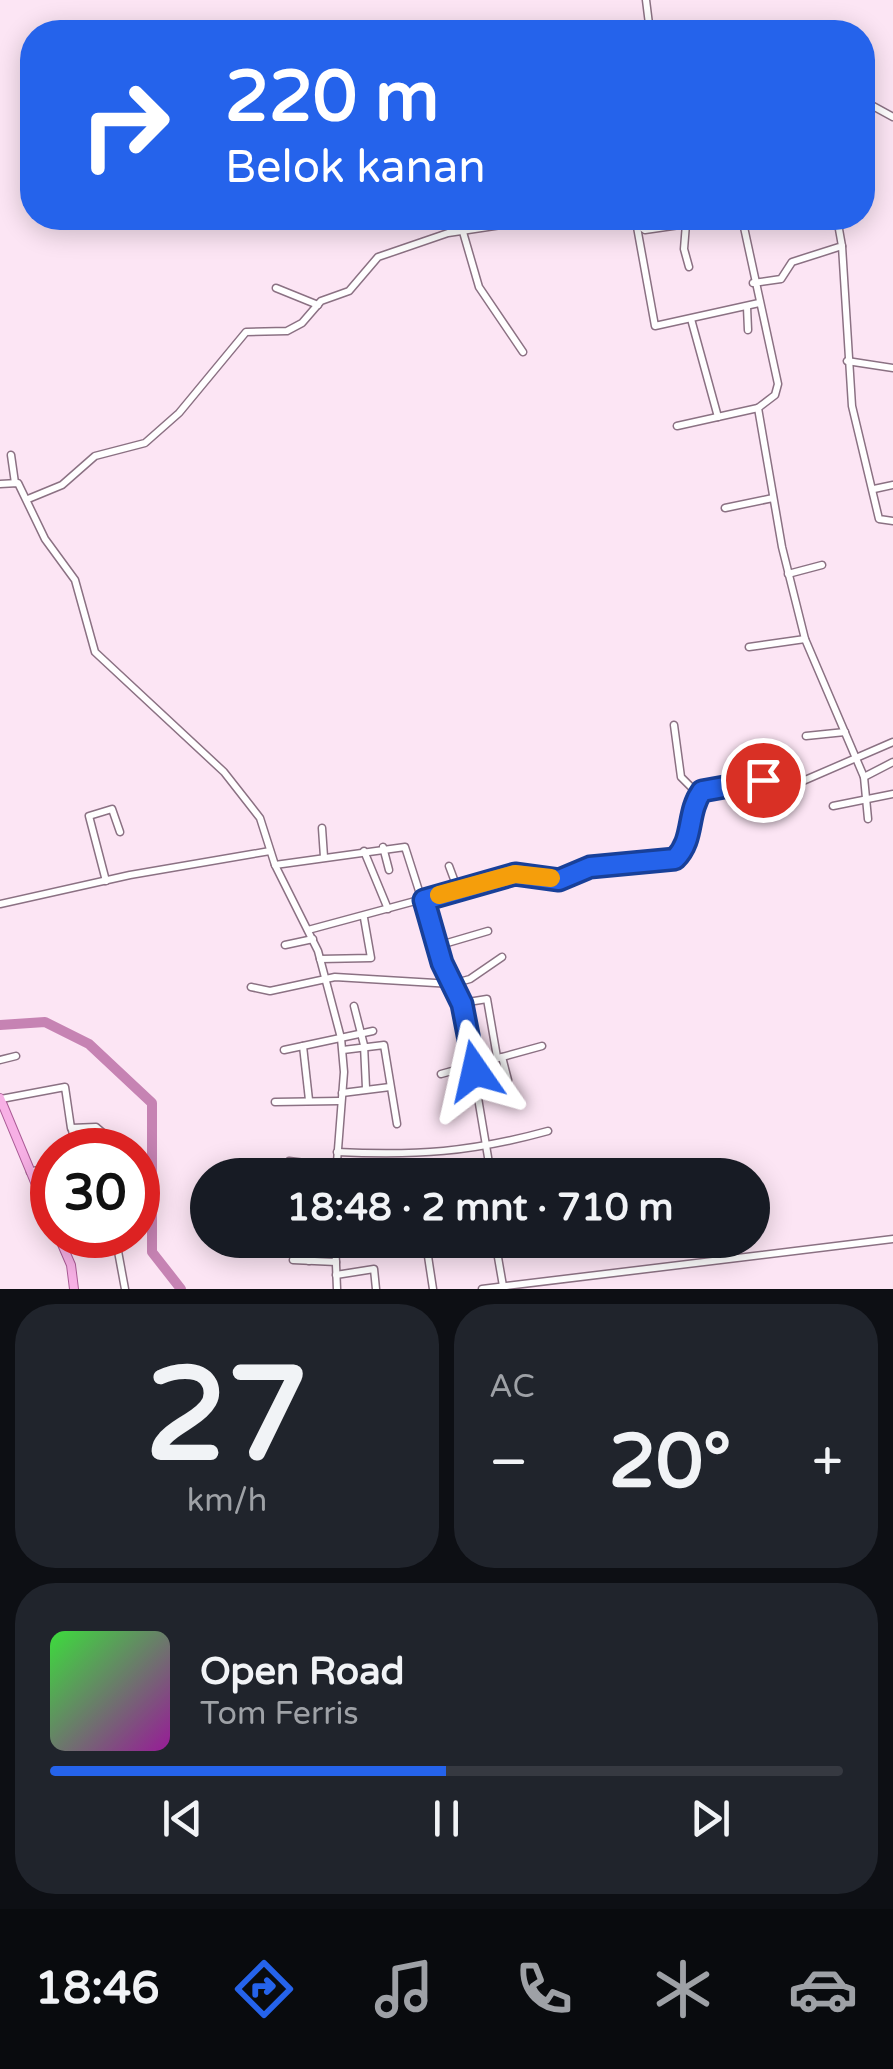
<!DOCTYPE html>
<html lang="id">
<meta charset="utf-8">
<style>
:root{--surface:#171b24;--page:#20242c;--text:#f1f3f6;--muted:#9ea1a6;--line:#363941;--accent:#2563eb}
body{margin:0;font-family:"Varela Round",sans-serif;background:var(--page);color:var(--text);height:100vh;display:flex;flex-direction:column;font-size:38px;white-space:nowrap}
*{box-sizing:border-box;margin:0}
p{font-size:32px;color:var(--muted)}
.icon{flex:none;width:55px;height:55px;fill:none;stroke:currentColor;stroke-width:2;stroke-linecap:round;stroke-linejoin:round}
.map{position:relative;height:1289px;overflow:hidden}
.details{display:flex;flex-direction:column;gap:15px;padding:15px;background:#0d0f14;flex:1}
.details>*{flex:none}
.hud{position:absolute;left:20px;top:20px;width:855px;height:210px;border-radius:40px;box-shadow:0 5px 25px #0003;background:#2563eb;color:#fff;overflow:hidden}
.speed{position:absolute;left:30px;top:1128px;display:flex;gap:20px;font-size:50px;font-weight:700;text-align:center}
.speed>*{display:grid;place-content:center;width:130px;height:130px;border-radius:50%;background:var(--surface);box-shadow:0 5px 25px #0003;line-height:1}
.speed .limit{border:15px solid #d22;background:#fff;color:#111}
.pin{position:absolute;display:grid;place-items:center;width:85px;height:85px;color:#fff;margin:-42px;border:5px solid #fff;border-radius:50%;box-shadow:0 2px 10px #0007}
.me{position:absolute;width:110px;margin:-55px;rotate:349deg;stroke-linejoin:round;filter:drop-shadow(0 0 8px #0008)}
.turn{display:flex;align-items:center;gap:35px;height:210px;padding:0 40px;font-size:45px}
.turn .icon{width:130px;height:130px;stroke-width:2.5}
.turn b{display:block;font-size:70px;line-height:85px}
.big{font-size:75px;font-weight:800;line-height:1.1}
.details .card{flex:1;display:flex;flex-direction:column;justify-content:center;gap:15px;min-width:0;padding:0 35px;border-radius:40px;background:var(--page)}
.details .dial{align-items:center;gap:0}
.dial b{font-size:130px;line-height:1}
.song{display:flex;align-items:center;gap:30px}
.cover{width:120px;height:120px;border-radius:15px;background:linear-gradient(135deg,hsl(120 70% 55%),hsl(300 70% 35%))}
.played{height:10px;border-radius:5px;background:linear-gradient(90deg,var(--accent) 50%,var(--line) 50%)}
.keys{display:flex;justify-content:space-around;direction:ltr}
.heat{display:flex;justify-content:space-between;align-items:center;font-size:55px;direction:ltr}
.details .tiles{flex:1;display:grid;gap:15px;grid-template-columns:1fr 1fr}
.card:last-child{grid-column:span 2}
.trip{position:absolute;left:190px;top:1158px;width:580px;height:100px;border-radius:50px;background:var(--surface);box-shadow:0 5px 25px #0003;font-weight:800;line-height:100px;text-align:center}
.dock{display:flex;height:160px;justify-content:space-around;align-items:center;background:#090b0e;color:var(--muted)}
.dock .icon{width:70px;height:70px}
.dock .active{color:var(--accent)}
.dock b{font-size:45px;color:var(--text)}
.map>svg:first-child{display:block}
</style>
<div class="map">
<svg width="893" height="1289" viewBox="0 0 893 1289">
<rect width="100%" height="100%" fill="#fce5f4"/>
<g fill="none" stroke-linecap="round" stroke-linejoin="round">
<path stroke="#c683b3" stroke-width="10" d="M0,1025l45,-3 44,22 63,59v149l29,37"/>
<defs>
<g id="minor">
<path d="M646,0l4,32"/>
<path d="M862,100l31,17"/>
<path d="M629,218l16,12 83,-12"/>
<path d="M742,218l36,166 -3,11 -17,13 24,139 23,92 59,138 4,42"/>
<path d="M686,224l-2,25 5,18"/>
<path d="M637,227l18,99 104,-23"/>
<path d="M463,232l16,55 44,65"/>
<path d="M842,246l10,160 27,113 14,2"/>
<path d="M753,283l28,-4 11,-17 50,-16 -5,-28"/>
<path d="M276,288l42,17"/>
<path d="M747,307l1,23"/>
<path d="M691,319l27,98"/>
<path d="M847,361l46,7"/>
<path d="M677,426l81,-18"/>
<path d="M11,455l4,28"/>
<path d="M0,484l18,-1 27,56 30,41 20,72 129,120 36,46 15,47 43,86 23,87 3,34 -8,103"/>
<path d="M874,489l19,-4"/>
<path d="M28,499l34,-14 33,-29 50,-13 34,-30 67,-81 41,-1 15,-8 19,-22 28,-10 29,-34 70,-24 100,-15"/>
<path d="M725,508l48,-10"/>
<path d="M788,574l34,-9"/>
<path d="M749,647l56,-8"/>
<path d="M674,725l7,52 18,18"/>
<path d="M806,736l39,-4"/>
<path d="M864,777l29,-15"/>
<path d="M833,806l60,-12"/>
<path d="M322,828l2,29"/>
<path d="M383,847l6,23"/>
<path d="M364,851l24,58"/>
<path d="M275,865l130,-18 37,116 20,40 29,172"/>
<path d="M449,866l9,24"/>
<path d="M106,881l-17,-65 23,-7 8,23"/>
<path d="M0,904l130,-29 140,-24"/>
<path d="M308,930l207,-56 44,5 31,-12 85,-8c21,-20 11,-46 27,-68l66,-11 28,4 97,-42"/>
<path d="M285,945l28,-6"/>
<path d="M437,946l51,-15"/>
<path d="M320,959l51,-1 -7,-40"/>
<path d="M251,987l19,4 65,-14 117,7 18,-5 32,-22"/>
<path d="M462,1003l25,-4 10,58"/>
<path d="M354,1006l10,39 2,43"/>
<path d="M303,1046l6,54"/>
<path d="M284,1050l89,-19"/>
<path d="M343,1050l41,-5 13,79"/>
<path d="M502,1057l6,23"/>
<path d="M0,1060l16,-4"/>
<path d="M441,1074l101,-28"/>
<path d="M342,1093l48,-6"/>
<path d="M1,1099l64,-12 6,41 25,-1 7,6 4,17"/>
<path d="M275,1102l64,-1"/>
<path d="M72,1129l3,21"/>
<path d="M337,1152c79,4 135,0 211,-21"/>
<path d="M289,1161l48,6"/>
<path d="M30,1172l22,-6"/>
<path d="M115,1235l10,54"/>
<path d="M309,1240v21"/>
<path d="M335,1240l2,49"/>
<path d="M495,1240l8,46"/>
<path d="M426,1243l7,46"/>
<path d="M293,1260l43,2"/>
<path d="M336,1275l38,-6 2,20"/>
<path d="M482,1289l411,-50"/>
</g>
<g id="major">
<path d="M0,1098l52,125"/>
<path d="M58,1235l13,30 3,24"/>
</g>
</defs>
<use href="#minor" stroke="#8b7183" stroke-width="9"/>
<use href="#major" stroke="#ab5b96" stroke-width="10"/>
<use href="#minor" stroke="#fff" stroke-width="6"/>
<use href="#major" stroke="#f7b0e5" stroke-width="8"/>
</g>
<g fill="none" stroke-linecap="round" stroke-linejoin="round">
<defs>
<path id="route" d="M475,1071l-13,-67 -20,-41 -18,-63 91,-26 44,6 31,-13 85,-8c20,-20 11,-46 27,-68l61,-11"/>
</defs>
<use href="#route" stroke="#184099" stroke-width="25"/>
<use href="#route" stroke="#2563eb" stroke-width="18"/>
<path stroke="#f59e0b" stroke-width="18" d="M439,895l76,-21 36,4"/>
</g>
</svg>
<div class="speed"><div class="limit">30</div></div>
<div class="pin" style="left:763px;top:780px;background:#d93025"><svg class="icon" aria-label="arrive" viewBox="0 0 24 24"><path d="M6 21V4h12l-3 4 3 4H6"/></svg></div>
<svg class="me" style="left:475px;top:1071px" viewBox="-20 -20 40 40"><path d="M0-17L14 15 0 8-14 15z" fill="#2563eb" stroke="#fff" stroke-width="4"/></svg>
<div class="trip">18:48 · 2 mnt · 710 m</div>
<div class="hud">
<div class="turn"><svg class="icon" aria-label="right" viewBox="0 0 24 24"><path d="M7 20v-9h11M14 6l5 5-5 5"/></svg><div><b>220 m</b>Belok kanan</div></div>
</div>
</div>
<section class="details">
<div class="tiles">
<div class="card dial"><b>27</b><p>km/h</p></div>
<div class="card"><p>AC</p>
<div class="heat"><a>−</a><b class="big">20°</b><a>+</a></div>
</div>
<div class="card">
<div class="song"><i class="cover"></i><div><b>Open Road</b><p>Tom Ferris</p></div></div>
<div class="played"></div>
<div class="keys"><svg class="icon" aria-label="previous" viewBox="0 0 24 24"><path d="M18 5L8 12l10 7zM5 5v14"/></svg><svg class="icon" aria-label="pause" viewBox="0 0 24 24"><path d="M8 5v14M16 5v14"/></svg><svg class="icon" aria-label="next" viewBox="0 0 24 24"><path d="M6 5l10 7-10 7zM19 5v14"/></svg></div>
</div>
</div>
</section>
<nav class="dock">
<b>18:46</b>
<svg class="icon active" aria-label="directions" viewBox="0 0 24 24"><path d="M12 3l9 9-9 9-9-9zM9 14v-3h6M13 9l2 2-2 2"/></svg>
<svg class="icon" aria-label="music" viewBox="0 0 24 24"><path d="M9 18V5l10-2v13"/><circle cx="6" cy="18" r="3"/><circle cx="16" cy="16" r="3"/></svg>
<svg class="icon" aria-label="phone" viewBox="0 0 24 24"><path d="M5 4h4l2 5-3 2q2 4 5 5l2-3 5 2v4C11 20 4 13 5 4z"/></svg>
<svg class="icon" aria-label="climate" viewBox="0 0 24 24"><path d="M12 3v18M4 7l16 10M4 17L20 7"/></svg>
<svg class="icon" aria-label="car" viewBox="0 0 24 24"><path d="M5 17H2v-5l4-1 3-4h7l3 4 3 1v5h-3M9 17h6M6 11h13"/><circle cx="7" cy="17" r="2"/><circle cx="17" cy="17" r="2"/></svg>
</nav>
